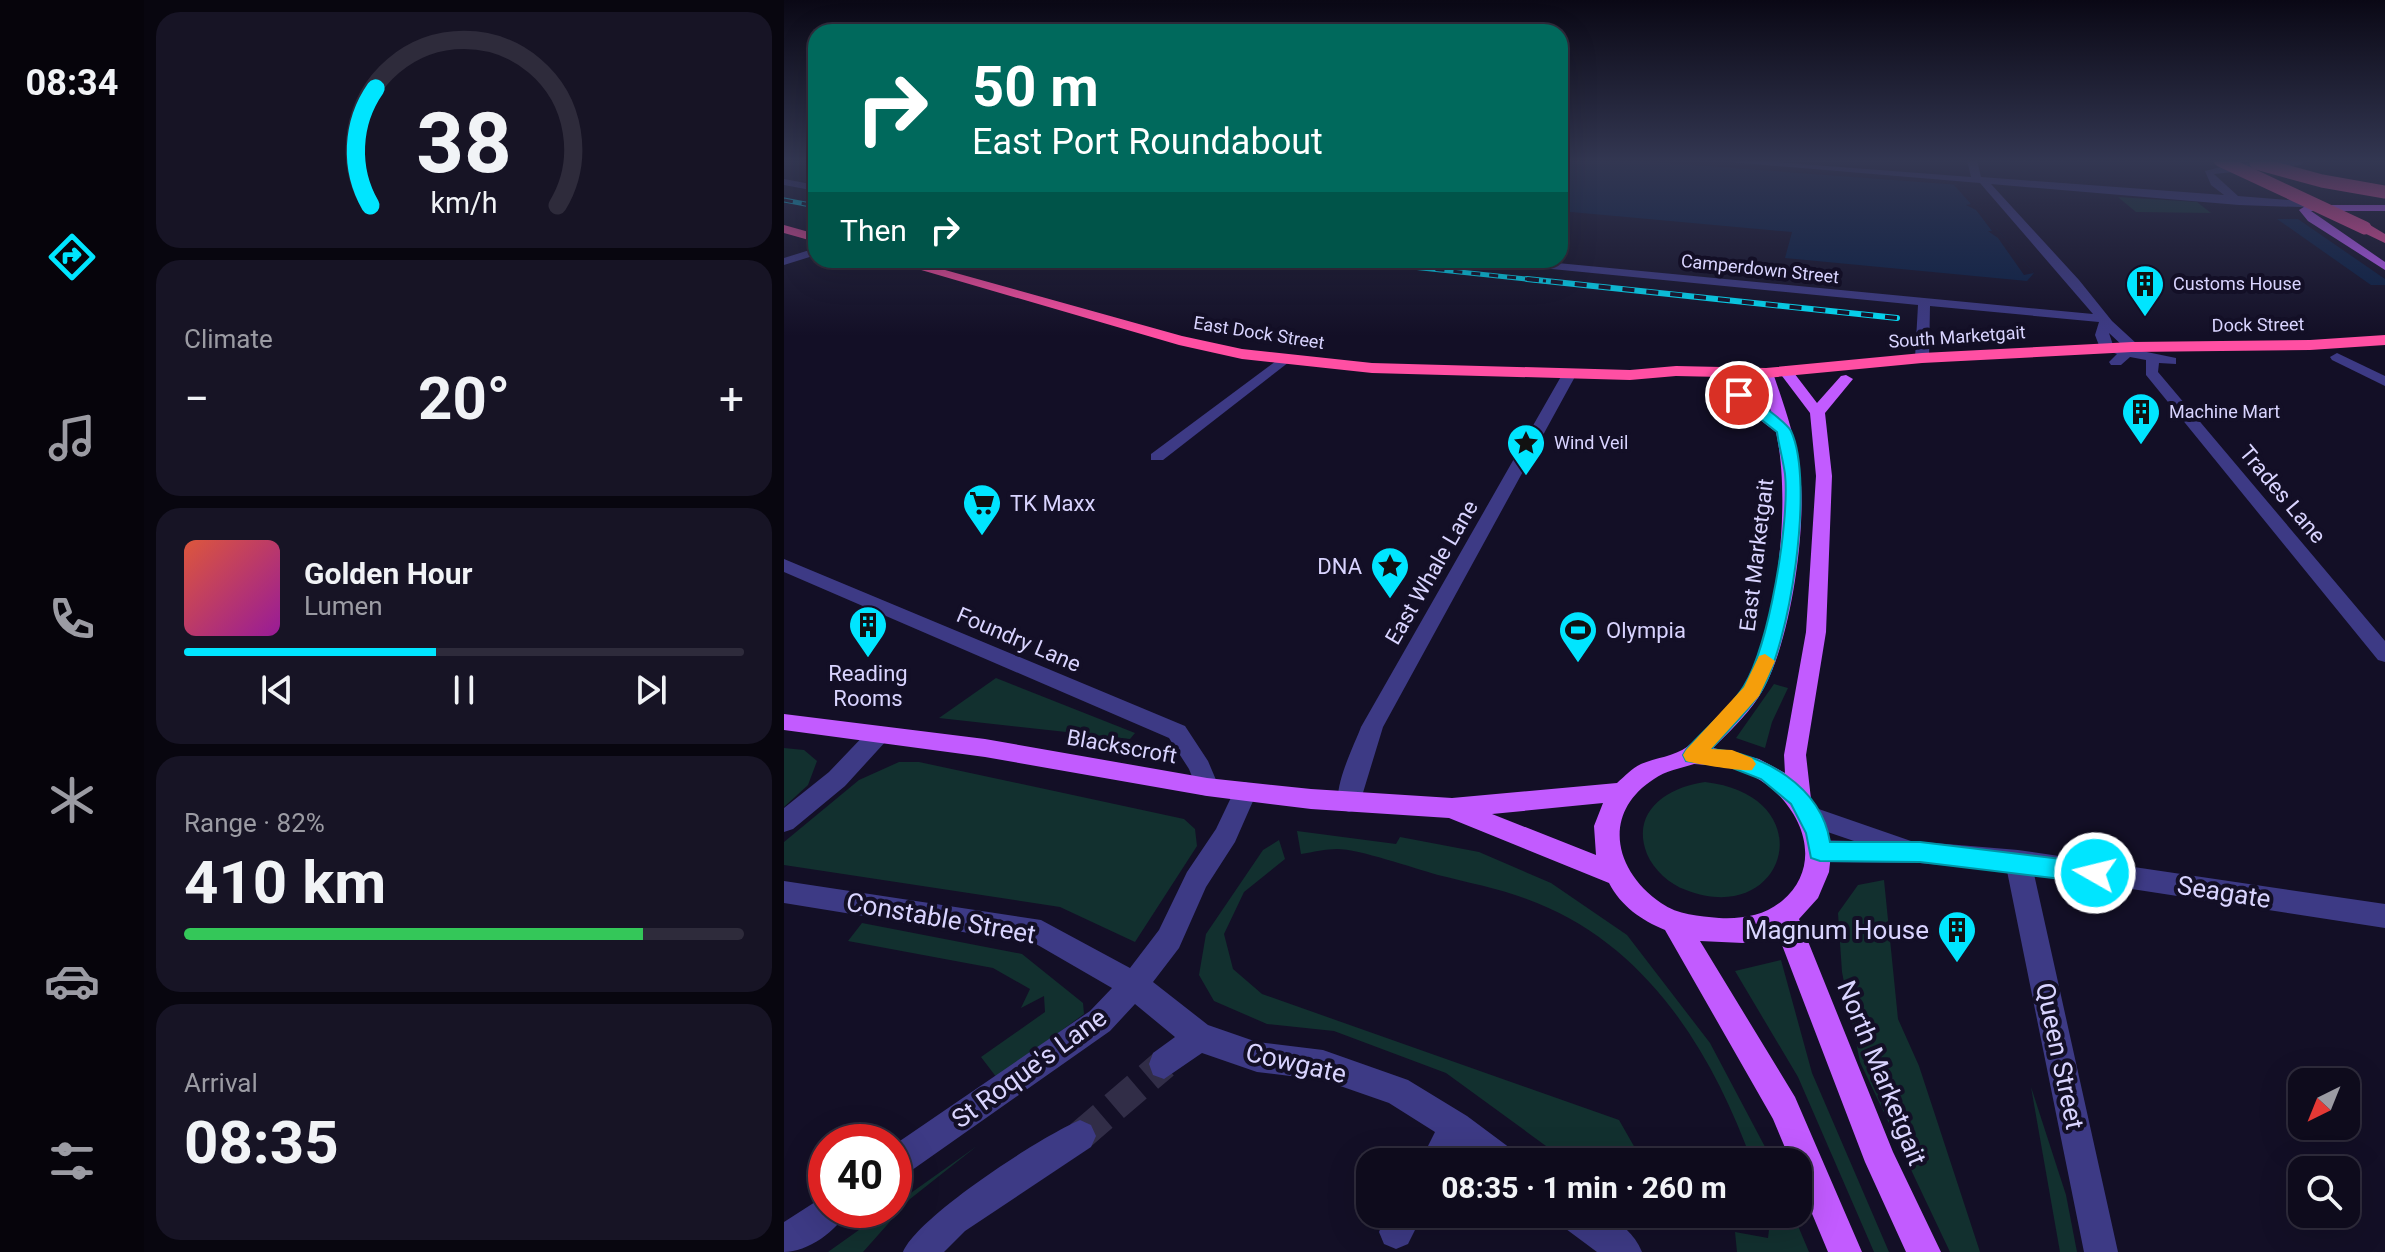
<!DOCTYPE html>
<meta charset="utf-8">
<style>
:root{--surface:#0e0b1c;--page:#171425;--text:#f1f3f6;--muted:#9b9ba3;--line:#2e2b3b;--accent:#00e5ff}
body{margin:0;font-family:Roboto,sans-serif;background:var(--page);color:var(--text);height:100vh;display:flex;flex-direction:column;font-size:30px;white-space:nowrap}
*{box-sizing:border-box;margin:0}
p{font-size:26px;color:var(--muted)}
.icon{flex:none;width:44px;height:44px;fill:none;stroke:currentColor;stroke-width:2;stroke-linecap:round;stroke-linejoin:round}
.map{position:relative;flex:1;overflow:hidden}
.details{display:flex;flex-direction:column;gap:12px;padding:12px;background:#08060f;width:640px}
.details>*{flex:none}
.top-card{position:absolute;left:24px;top:24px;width:760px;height:244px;border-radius:24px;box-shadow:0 8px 32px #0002,0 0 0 2px var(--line);background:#00695c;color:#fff;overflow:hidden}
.needle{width:52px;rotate:223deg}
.buttons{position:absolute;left:1504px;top:1068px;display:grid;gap:16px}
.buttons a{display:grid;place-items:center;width:72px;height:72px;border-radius:16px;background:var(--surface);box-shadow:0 8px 32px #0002,0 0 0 2px var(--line);font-size:40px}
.speed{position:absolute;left:24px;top:1124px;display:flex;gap:16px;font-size:40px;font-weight:700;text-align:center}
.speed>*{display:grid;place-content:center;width:104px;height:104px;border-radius:50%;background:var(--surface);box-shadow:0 8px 32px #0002,0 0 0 2px var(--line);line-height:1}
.speed .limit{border:12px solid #d22;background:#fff;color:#111}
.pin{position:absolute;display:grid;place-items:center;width:68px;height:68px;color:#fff;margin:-34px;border:4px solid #fff;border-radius:50%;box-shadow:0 2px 8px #0007}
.me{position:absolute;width:88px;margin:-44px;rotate:278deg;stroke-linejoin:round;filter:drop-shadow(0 0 6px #0008)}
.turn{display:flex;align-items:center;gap:28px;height:168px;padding:0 32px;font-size:36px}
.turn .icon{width:104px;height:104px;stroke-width:2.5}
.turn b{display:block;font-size:56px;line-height:68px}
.then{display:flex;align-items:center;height:76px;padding:0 32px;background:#0003;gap:16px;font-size:30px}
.big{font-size:60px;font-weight:700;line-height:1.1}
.details .tile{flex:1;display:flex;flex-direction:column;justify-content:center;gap:12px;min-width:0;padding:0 28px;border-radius:24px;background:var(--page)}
.details .dial{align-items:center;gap:0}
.dial svg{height:208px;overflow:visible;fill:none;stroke:var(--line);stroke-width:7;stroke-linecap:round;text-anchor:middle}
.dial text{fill:var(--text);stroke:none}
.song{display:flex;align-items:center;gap:24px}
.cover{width:96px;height:96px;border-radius:12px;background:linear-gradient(135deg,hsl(10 70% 55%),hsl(300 70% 35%))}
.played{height:8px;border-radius:4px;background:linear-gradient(90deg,var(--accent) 45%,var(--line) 45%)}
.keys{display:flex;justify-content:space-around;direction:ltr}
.heat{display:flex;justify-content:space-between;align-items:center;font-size:44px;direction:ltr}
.charge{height:12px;border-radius:6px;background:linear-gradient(90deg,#34c759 82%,var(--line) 0)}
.trip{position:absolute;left:572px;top:1148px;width:456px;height:80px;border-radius:24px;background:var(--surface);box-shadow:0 8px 32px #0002,0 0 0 2px var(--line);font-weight:700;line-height:80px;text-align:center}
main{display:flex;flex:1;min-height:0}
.menu{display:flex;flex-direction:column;width:144px;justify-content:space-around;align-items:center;background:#06040b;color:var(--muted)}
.menu .icon{width:56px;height:56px}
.menu .on{color:var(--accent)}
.menu b{font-size:36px;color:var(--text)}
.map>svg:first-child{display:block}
</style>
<main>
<nav class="menu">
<b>08:34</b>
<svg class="icon on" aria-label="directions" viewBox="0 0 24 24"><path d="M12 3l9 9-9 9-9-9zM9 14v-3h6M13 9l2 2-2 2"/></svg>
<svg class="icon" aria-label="music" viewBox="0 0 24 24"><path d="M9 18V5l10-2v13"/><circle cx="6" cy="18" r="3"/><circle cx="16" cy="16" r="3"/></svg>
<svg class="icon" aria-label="phone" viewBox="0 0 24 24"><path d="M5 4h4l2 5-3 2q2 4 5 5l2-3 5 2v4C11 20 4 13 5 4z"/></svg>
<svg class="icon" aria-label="climate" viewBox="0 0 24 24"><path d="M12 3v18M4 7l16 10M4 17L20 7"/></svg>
<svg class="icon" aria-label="car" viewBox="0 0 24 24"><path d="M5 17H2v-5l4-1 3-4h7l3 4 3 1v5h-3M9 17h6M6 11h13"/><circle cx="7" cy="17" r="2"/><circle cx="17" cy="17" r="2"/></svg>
<svg class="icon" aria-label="filters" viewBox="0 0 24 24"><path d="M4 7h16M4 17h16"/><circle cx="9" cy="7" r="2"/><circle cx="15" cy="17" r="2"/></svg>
</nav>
<section class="details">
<div class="tile dial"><svg viewBox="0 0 100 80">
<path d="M14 69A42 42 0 1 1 86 69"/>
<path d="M14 69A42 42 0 0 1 16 24" stroke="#00e5ff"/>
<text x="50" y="56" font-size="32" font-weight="700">38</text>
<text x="50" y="72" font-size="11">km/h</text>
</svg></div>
<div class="tile"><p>Climate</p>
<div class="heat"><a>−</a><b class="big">20°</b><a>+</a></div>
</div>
<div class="tile">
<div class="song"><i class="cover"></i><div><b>Golden Hour</b><p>Lumen</p></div></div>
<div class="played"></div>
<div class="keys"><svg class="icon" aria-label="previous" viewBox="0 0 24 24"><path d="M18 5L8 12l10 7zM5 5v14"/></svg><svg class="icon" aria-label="pause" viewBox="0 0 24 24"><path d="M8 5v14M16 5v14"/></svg><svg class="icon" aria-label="next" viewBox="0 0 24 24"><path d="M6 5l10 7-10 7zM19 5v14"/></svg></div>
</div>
<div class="tile"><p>Range · 82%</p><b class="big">410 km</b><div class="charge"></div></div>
<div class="tile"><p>Arrival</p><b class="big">08:35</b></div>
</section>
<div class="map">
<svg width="1601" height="1252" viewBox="0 0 1601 1252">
<rect width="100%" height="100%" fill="#130f26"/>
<g fill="#12302f">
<path d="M1334,197l79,5 14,11 -75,-1z"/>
<path d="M212,678l139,55 -5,6 -191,-21z"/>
<path d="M990,684l14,4 -16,34 -7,26 -29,-10z"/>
<path d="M0,748l20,2 13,11 -9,24 -24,22z"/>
<path d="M115,762h20l265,57 11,10 2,17 -62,96 -75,-35 -276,-42v-23l75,-62z"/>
<path d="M921,782c120,14 82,147 -19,108 -17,-6 -32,-20 -39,-36 -17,-43 21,-67 58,-72z"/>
<path d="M513,831l99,13 4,-7 79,15 72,31 76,52 83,108 63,119h-21c-39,-108 -103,-214 -215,-259 -31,-13 -67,-20 -99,-28 -25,-7 -79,-26 -101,-26 -11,0 -24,3 -36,5z"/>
<path d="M495,840l6,19 -41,33 -20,42 9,35 29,25 357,126 24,42h-75l-122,-89 -112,-42 -67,-7 -53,-23 -15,-26 7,-41 57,-84z"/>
<path d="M1100,880l14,139 21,47 61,186h-30l-90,-190 -18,-90 -4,-59 20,-28z"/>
<path d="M78,923l160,31 61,49 1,11 -87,64 -16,-21 64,-45 -1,-16 -23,12 9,-19 -37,-21 -145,-27z"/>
<path d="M997,960l31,113 77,179h-15l-76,-175 -63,-106z"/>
<path d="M1247,1087l35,108 11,57h-17z"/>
<path d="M193,1146l-67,53 -47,53h-35l59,-42h7v-5z"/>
<path d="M987,1214h22l16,38h-72l-2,-20 33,6z"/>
</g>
<g fill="#0a1f44">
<path d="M841,160l335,25 74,88 -7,8 -242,-23 7,-26 -232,-21v-50z"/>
<path d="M1493,219h21l87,60v6h-14z"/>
</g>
<path fill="#130f26" d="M1170,185h6l74,88 -10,2 -26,-37 -10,-7h4l-16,-21 -10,-5 5,-1z"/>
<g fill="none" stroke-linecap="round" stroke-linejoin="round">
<path stroke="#312d47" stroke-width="30" stroke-dasharray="30 15" stroke-linecap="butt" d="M296,1136l84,-72"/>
<g fill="#3d3a85" fill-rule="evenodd">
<path d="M922,160h44l221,17 -4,-17h10l4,17 243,18 -13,-10 -6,-14 23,-6 76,-5 -3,5 -87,9 24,22 87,7 5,3 -1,2 -90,-3 -248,-21 88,96 33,41 25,23v6l39,8v6l-17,-1 -1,9 227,269v21l-7,-2 -232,-285v-15l-16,-3 -9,8h-10l-2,-3 8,-8 -17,-6 -5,-13 4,-13 -169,-16 -1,52 -7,4 -7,-4 3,-53 -428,-42 -6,-3h42l567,54 -113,-131zM1325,333l15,14 -11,-2z"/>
<path d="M0,179l32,6v6l-32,-6z"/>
<path d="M32,248v7l-32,10v-7z"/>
<path d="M1553,353l48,23v10l-53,-26 -2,-3z"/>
<path d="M500,355l5,1v6l-126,98h-12v-6z"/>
<path d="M786,369l7,4 -194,354 -25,82 -9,3 -9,-3c-9,-19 14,-63 21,-82l202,-354z"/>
<path d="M0,559l401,167 23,35 11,26 -4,7 -8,2 -8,-2 -10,-25 -20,-31 -385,-166z"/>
<path d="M95,726l8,2 3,6 -3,6 -42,46 -52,43 -9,3v-24l45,-36 42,-44z"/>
<path d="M461,782l8,3 4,7 -22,50 -29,45 -27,61 -26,34 55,43 49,17 66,8 85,30 59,36 47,35 5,11h-43l-15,-12 -7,12h-34l15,-30 -46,-29 -66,-23 -66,-8 -55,-19 -38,26 -11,-4 -4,-11 4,-11 22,-16 -40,-33 -25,27 -205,144 -11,5v-35l196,-134 22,-23 -76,-44 -252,-41v-22l257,39 89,48 29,-38 28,-58 29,-43 21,-44z"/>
<path d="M1026,806l101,35 107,9 367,54v24l-351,-54 84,378h-34l-77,-381 -87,-8 -100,-1 -9,-3 -4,-8 4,-8 9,-3 34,1 -53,-18 -3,-7 3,-7z"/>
<path d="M296,1120l11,5 5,11 -5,11 -126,84 -21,21h-41c15,-36 139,-116 177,-132z"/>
<path d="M42,1195v15h21c-9,21 -40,42 -63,42v-30z"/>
<path d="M603,1214h36l-15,30 -12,5 -12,-5 -5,-12z"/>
<path d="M773,1214c35,0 69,0 85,38h-45l-35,-26z"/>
</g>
<g fill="#c25bff" fill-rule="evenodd">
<path d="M1523,205h78v6h-74l74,51v8l-77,-49 -9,-11z"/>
<path d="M1002,368l5,1 26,34 24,-27 5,-1 7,4 -28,34 7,63 -6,156 -20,123 5,44 18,37 2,18 -2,18 -11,26 -19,21 94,233 48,100h-35l-41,-90 -88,-230 -34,11 -43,-2 95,156 67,155h-34l-30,-72v-18h-7l-18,-43 -108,-189c-24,-10 -44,-24 -56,-47l-160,-65 -138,-9 -104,-13 -222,-39 -201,-27v-16l201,25 222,39 104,11 141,9 165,-15c8,-7 15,-15 24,-19 14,-6 34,-8 46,-17 20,-17 45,-41 58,-63 34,-59 46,-186 31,-252l-59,-45 2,-3h10l43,31 -13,-42 7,-4 7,4c11,32 23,66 27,100 7,56 -10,178 -42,225 -12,18 -29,34 -45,50l46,11 26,14 -1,-18 22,-123 10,-156 -6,-63 -31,-41zM910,764c20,1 41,2 59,12 46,24 75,86 29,125 -18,15 -39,18 -63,17 -20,-2 -41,-3 -58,-15 -47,-32 -60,-90 -7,-124 11,-8 27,-11 40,-15zM819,803l-9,23 2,29 -104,-41z"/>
</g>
<g fill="#ff4fa3" fill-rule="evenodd">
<path d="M0,225l32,9v8l-32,-9z"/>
<path d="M1576,225h10l15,9v9l-25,-12z"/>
<path d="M103,260h22l273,76 60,13 130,14 258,7 46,-4 90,2 156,-15 210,-11 178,-2 75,-5v10l-75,5 -178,2 -210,11 -156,15 -90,-2 -46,4 -258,-7 -130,-14 -63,-14z"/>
</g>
<defs>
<g id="rail-far1">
<path d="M0,200l32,6"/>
<path d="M562,260l200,21"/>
</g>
<path id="rail" d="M743,279l370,39"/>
</defs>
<use href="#rail-far1" stroke="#00e5ff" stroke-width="5"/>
<use href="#rail" stroke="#00e5ff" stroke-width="6"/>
<use href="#rail-far1" stroke="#130f26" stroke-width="3" stroke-dasharray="9" stroke-linecap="butt"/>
<use href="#rail" stroke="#130f26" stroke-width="4" stroke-dasharray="12" stroke-linecap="butt"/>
<g stroke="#ff4fa3" stroke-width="13">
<path d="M1436,160l145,68"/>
<path d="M1472,163l66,18 63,11"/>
</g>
</g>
<linearGradient id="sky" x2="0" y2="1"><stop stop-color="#0a0815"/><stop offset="0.48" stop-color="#333752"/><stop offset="1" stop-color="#333752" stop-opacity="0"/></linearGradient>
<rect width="1601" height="336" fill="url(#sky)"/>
<path fill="#00e5ff" stroke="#0095a6" stroke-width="2" d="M950,392h9c11,8 42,28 48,39 24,51 -1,215 -31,262 -13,20 -33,38 -49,56 52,4 110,37 119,93h90l175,21 9,2 3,8 -3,7 -9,3 -175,-21 -100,-1 -9,-3 -5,-25 -15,-29 -30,-25 -31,-12 -44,-6 -3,-6 3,-5c18,-21 44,-41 58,-64 25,-39 46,-166 41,-212 -2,-14 -6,-28 -8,-42l-43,-34z"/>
<path fill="#f59e0b" d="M981,654l10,7 -16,35 -48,53 21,1 20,8 4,6 -4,6c-6,2 -57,-6 -66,-9l-3,-6 3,-5 58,-63 15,-31z"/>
<defs>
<symbol id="building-pin" viewBox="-11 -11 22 30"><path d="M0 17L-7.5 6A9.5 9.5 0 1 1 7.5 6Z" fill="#00e5ff" stroke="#130f26"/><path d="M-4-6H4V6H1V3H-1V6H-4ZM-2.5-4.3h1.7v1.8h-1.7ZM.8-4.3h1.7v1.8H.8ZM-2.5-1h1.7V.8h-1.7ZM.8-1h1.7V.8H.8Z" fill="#111"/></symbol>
<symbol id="sight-pin" viewBox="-11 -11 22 30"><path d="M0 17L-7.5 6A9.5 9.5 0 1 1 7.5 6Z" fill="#00e5ff" stroke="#130f26"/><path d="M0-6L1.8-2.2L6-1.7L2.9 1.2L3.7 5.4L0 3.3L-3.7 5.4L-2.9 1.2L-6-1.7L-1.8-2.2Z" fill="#111"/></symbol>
<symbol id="supermarket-pin" viewBox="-11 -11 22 30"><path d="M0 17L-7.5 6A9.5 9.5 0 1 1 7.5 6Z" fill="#00e5ff" stroke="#130f26"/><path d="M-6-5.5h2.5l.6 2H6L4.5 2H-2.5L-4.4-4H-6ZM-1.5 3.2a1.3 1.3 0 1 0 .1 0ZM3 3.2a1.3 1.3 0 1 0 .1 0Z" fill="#111"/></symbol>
<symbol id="stadium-pin" viewBox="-11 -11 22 30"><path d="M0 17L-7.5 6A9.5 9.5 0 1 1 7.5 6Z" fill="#00e5ff" stroke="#130f26"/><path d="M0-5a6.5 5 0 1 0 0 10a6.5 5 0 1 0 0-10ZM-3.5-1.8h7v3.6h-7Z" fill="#111"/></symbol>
</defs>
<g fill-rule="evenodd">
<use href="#building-pin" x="1339" y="262" width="44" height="60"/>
<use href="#building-pin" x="1335" y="390" width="44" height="60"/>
<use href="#sight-pin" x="720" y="421" width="44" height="60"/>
<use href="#supermarket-pin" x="176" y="481" width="44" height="60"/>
<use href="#sight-pin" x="584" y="544" width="44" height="60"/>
<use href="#building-pin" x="62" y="603" width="44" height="60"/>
<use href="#stadium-pin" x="772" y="608" width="44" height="60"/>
<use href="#building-pin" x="1151" y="908" width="44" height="60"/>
</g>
<g text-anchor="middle" stroke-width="8" stroke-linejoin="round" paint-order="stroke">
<g font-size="18" fill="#d9d4ff" stroke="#130f26">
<text transform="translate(976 269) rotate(6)" y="6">Camperdown Street</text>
<text transform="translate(1474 325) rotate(-1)" y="6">Dock Street</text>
<text transform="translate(475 333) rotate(9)" y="6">East Dock Street</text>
<text transform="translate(1173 337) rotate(-4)" y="6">South Marketgait</text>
</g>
<g font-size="18" fill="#d9d4ff" stroke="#130f26" text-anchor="start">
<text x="1389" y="290">Customs House</text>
<text x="1385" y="418">Machine Mart</text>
<text x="770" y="449">Wind Veil</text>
</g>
<g font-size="22" fill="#d9d4ff" stroke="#130f26">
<text transform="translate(1499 494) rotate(50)" y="8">Trades Lane</text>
<text transform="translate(972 555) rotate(-83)" y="8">East Marketgait</text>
<text transform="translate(647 572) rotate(-60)" y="8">East Whale Lane</text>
<text transform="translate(235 639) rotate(23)" y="8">Foundry Lane</text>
<text transform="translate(338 746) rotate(10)" y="8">Blackscroft</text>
</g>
<g font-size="22" fill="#d9d4ff" stroke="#130f26" text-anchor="start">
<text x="226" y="511">TK Maxx</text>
<text x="578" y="574" text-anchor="end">DNA</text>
<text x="822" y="638">Olympia</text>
<text x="84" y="681" text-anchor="middle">Reading<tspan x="84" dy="25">Rooms</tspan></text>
</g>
<g font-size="26" fill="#d9d4ff" stroke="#130f26">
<text transform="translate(1440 892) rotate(9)" y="9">Seagate</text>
<text transform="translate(157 918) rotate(10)" y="9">Constable Street</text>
<text transform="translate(1276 1056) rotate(78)" y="9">Queen Street</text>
<text transform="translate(512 1063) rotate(13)" y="9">Cowgate</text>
<text transform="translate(245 1068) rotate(-36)" y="9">St Roque's Lane</text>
<text transform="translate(1098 1073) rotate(68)" y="9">North Marketgait</text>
</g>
<g font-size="26" fill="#d9d4ff" stroke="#130f26" text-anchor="end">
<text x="1145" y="939">Magnum House</text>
</g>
</g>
</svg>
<div class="buttons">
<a><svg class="needle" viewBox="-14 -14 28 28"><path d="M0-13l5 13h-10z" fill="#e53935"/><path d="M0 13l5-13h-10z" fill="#9b9ba3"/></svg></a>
<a><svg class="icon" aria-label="search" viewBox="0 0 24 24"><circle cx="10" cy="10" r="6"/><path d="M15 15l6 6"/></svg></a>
</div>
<div class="speed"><div class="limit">40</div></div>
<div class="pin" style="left:955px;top:395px;background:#d93025"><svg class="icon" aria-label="arrive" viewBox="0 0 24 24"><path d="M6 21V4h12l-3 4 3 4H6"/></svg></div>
<svg class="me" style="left:1311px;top:873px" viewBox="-20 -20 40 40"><circle r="17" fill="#00e5ff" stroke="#fff" stroke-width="3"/><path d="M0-11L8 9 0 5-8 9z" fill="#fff"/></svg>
<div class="trip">08:35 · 1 min · 260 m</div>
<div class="top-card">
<div class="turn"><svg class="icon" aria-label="right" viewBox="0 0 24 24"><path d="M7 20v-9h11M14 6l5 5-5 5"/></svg><div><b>50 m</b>East Port Roundabout</div></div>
<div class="then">Then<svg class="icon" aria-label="right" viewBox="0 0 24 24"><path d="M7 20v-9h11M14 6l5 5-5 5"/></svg></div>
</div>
</div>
</main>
